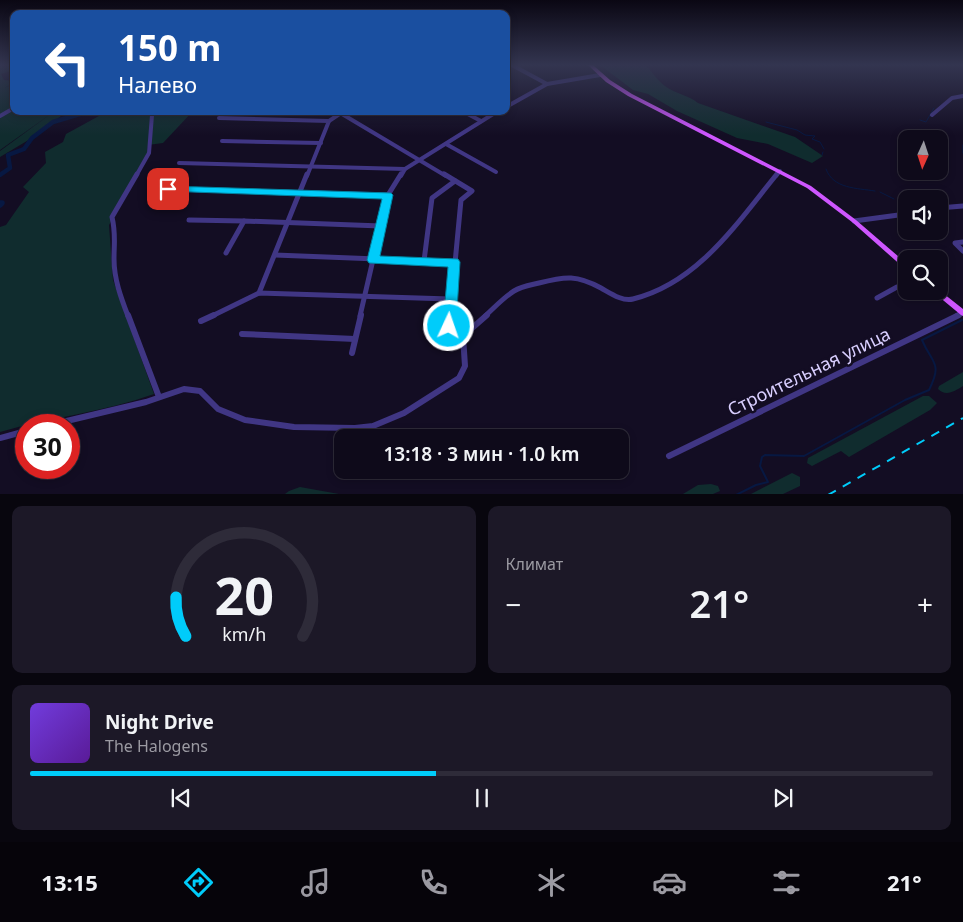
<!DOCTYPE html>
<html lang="ru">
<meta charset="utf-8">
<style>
:root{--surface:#0e0a1a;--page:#1c1827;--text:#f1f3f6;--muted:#9b9aa2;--line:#2e2b39;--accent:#00ccfa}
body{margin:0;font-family:"Noto Sans",sans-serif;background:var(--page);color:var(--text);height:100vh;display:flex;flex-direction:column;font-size:19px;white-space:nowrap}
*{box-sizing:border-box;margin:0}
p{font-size:16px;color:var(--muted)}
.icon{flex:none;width:28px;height:28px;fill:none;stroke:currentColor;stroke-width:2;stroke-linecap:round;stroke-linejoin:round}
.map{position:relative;height:494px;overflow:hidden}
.details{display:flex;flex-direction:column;gap:12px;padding:12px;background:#08060e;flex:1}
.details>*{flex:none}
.hud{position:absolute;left:10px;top:10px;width:500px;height:105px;border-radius:10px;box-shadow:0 2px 8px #0003,0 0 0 1px var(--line);background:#1a4fa0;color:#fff;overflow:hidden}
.needle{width:32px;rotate:183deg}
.tools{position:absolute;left:898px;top:130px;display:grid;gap:10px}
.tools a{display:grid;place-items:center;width:50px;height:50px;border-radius:10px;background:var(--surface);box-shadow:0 2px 8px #0003,0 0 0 1px var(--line);font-size:25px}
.speed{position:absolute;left:15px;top:414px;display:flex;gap:10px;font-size:25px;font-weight:700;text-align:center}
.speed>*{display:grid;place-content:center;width:65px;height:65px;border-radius:50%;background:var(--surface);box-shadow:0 2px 8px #0003,0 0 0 1px var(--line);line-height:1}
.speed .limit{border:8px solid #d22;background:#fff;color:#111}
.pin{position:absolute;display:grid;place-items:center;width:42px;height:42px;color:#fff;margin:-21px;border-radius:10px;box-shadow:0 2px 8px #0006}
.me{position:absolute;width:55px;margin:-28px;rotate:3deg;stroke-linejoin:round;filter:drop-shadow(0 0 4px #0008)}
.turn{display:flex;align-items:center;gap:18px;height:105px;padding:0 25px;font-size:22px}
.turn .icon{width:65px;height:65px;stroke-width:2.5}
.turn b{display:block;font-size:35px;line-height:42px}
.big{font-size:38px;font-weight:600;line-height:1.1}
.details .tile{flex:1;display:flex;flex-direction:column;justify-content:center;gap:8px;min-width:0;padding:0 18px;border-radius:10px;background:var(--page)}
.details .dial{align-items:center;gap:0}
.dial svg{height:130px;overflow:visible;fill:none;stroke:var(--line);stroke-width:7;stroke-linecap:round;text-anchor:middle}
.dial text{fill:var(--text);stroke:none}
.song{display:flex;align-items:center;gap:15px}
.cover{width:60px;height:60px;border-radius:8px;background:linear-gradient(135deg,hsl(260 70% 55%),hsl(270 70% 35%))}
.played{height:5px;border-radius:2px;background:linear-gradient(90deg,var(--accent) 45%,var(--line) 45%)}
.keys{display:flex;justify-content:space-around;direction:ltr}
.heat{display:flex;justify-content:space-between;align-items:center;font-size:28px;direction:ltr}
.details .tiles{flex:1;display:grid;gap:12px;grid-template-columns:1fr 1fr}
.tile:last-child{grid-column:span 2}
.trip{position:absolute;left:334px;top:429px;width:295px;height:50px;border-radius:10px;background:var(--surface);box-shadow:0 2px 8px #0003,0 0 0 1px var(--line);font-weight:600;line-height:50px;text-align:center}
.tabs{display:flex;height:80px;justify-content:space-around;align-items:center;background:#06040a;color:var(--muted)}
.tabs .icon{width:35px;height:35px}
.tabs .selected{color:var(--accent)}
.tabs b{font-size:22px;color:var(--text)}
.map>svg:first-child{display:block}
</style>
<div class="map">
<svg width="963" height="495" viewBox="0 0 963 495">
<rect width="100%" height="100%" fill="#130d23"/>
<g fill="#102c2e">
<path d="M0,65h14v5l-13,4 3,6 10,1v2l-10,5 10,-4v27h42l5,5 -24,19 -37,22v-6l52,-38 -52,37z"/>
<path d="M600,65h46c6,7 12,16 19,21 11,8 23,9 33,17l97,34 28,19 -11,7 -44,-19 -31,-6 -60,-27 -29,-17 -15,-4z"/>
<path d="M108,111h85l-30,32 -15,2 -1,9 -11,24 -27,47 4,55 41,114c-50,18 -103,23 -154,38v-205l6,-2 23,-33 -6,-5 23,-24 -1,-11 18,-10 3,-8z"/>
<path d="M963,372v14c-8,5 -17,11 -25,3l1,-3z"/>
<path d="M923,396h6l8,7 -7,7 -81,47 -8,-6 -29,15 -5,-3 1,-5z"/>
<path d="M792,473l8,4v9l-17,8h-32z"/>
<path d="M711,484l7,2 2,5 -7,3h-30l15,-9z"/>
<path d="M300,487l39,7h-54l4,-3z"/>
</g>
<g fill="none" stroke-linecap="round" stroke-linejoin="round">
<g stroke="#071842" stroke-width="1">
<path d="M920,120l6,2 8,-14"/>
<path d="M766,122l31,8 8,5 10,1 -3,3 8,3 4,7"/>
<path d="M963,145v8"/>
<path d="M822,155l1,-3"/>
<path d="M826,169c7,20 31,19 49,22"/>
<path d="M880,192l14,7"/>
<path d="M901,203l5,1"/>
</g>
<path stroke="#071842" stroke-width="2" d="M736,495l20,-10 12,-3 -8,-16 2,-9 3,-2 39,1 101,-56 24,-10c14,-28 3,-26 -7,-50l40,-20"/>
<path stroke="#071842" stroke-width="4.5" d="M0,175l10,-7 -2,-13 16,-6 8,-11 21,-16 37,-11"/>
<path stroke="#071842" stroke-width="5.5" d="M0,203h2l-2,2"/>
<g stroke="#403684" stroke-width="4">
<path d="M512,65l35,19"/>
<path d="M506,107l41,-23 53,-9"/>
<path d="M337,111l109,65"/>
<path d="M462,111l19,10"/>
<path d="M932,115l20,-17 11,-2"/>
<path d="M0,116l14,-8"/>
<path d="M219,118l110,3"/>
<path d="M222,141l99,2"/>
<path d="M446,144l50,28"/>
<path d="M179,163l226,6"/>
<path d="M136,176l13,-23 3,-38"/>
<path d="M307,176l22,-55 15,-10"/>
<path d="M401,176l4,-7 93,-58"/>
<path d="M776,176l4,-5"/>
</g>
<g stroke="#403684" stroke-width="5">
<path d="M444,174l28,17 -11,9 -11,116"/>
<path d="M168,189l220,6"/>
<path d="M939,208l24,-2"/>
<path d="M189,220l55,1"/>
<path d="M854,221l52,-7"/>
<path d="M963,242l-8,1 8,8"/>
<path d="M226,253l18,-32 137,5"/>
<path d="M275,255l179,7"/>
<path d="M424,261l8,-63 23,-17"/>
<path d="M259,293l48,-119"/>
<path d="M877,298l20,-11 9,-1"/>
<path d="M128,316c-7,-18 -14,-37 -14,-57 0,-17 2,-25 -2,-42l25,-43"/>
<path d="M212,316l47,-23 191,6"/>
<path d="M360,316l28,-121 13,-21"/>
<path d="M485,316c9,-8 19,-19 29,-25 8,-5 17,-6 25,-8 27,-7 38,-8 62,5 9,5 22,14 32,11 65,-16 104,-76 144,-125"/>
<path d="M956,316l6,-3"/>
</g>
<g stroke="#403684" stroke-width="6">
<path d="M128,315l31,82"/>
<path d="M201,321l13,-6"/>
<path d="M449,326l1,-11"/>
<path d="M242,334l113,5"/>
<path d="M352,353l9,-38"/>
<path d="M50,425l96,-23 38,-13 16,2 18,18 27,11 49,7 61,1 18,-2 31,-13 55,-35 6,-12 -2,-30 24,-21"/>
<path d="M0,438l26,-7"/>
<path d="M669,456l290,-141"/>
</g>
<g fill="#ce56ff" fill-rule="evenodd">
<path d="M588,65h5l17,15 22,14 179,92 45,34 50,43v5h-2l-52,-46 -45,-34 -179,-92 -22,-14z"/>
<path d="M939,290l24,19v7l-2,-1 -29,-24h7z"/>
</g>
<path stroke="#00ccfa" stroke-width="2" stroke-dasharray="9 8" stroke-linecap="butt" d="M828,495l135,-77"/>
</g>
<linearGradient id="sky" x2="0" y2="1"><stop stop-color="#0a0713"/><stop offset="0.48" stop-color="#333550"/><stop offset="1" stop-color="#333550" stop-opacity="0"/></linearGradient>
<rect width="963" height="135" fill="url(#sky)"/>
<path fill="#00ccfa" stroke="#0085a2" d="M168,186l223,7 2,2 -13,61 78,3 2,3 -4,64 -2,4 -5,1 -4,-1 -2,-4 5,-59 -79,-4 -2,-3 15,-61 -217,-8v-4z"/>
<g text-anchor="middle" stroke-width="5" stroke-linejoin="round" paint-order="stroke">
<g font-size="18" fill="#d9cfff" stroke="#130d23">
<text transform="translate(809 372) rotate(-26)" y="6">Строительная улица</text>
</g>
</g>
</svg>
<div class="tools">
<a><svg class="needle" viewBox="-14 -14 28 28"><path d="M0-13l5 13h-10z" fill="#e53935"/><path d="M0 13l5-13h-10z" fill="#9b9aa2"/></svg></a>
<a><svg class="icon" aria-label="sound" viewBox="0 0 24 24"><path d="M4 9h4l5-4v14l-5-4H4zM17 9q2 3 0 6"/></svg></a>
<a><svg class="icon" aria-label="search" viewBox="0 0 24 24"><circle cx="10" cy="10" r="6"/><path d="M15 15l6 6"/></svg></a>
</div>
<div class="speed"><div class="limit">30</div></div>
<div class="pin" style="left:168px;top:189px;background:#d93025"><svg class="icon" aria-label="arrive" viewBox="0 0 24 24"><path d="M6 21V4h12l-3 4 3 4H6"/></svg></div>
<svg class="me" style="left:449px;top:326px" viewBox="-20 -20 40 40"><circle r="17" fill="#00ccfa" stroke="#fff" stroke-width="3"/><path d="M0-11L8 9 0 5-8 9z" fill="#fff"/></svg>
<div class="trip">13:18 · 3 мин · 1.0 km</div>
<div class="hud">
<div class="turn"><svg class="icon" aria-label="left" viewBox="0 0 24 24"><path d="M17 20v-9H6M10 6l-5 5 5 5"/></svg><div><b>150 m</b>Налево</div></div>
</div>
</div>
<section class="details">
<div class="tiles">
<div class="tile dial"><svg viewBox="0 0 100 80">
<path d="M14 69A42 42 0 1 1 86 69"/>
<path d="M14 69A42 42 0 0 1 8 45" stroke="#00ccfa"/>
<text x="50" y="56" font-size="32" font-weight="700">20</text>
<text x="50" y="72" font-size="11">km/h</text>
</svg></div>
<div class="tile"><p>Климат</p>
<div class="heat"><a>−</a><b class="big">21°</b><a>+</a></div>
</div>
<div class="tile">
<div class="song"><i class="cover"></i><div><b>Night Drive</b><p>The Halogens</p></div></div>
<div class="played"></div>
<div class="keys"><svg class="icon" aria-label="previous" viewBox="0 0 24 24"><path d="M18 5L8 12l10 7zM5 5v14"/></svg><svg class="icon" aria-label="pause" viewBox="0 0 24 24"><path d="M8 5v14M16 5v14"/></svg><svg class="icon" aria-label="next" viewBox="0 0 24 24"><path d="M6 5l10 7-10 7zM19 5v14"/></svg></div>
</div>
</div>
</section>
<nav class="tabs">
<b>13:15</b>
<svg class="icon selected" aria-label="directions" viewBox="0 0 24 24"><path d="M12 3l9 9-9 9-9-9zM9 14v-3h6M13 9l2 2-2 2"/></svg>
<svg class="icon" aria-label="music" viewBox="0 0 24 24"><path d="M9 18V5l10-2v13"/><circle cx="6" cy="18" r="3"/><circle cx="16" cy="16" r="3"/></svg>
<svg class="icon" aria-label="phone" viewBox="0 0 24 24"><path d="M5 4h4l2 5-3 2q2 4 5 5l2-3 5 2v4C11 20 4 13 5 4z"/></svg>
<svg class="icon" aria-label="climate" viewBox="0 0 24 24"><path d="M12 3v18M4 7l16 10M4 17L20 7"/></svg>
<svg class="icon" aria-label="car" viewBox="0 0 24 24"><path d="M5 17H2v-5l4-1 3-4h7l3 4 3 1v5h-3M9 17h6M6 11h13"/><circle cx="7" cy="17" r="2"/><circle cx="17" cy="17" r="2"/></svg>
<svg class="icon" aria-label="filters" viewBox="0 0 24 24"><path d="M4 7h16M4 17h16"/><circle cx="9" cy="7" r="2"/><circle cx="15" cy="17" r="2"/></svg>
<b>21°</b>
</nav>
